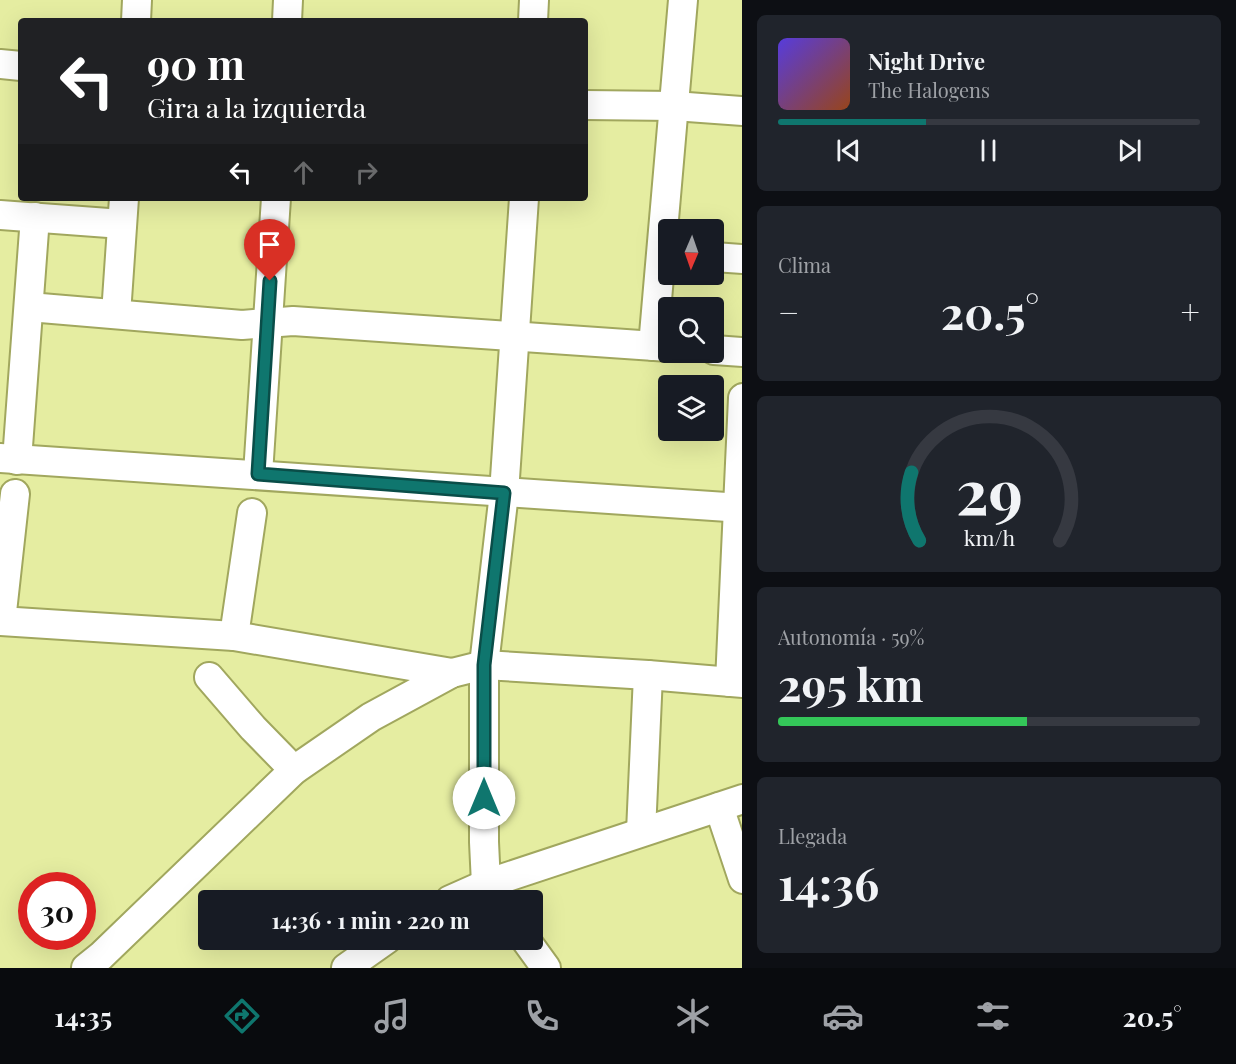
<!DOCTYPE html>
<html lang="es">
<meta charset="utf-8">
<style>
:root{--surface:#171b24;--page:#20242c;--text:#f1f3f6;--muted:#9ea1a6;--line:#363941;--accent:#0f766e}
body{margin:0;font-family:"Playfair Display",serif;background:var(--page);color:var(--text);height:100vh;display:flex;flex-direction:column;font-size:22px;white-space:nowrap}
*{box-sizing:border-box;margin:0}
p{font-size:20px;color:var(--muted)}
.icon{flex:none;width:33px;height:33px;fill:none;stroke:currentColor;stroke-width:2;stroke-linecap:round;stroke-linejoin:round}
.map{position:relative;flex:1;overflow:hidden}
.side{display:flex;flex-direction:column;gap:15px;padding:15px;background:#0d0f14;width:494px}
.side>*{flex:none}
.guide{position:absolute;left:18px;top:18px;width:570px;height:183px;border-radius:6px;box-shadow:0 6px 24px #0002;background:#202124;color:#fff;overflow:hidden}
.needle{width:39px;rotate:182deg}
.tools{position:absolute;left:658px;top:219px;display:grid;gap:12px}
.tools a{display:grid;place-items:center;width:66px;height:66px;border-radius:6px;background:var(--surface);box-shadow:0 6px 24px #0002;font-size:30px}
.speed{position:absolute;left:18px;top:872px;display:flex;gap:12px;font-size:30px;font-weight:700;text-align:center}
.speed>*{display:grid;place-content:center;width:78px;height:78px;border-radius:50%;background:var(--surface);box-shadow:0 6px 24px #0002;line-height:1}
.speed .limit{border:9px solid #d22;background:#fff;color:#111}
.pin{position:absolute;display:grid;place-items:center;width:51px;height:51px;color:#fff;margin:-62px -26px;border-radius:50% 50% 50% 0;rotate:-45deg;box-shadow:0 0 6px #0007}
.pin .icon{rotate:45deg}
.me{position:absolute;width:66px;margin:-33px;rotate:0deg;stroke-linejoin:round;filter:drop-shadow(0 0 4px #0008)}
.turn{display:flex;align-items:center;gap:21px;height:126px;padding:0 30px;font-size:27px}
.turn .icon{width:78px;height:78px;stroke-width:2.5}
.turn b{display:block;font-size:42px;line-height:51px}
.lanes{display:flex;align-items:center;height:57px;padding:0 30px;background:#0003;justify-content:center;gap:30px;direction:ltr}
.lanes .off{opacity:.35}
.big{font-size:45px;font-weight:700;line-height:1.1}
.side .widget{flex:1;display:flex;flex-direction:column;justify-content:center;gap:9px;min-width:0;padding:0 21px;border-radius:9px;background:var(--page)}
.side .dial{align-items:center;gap:0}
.dial svg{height:156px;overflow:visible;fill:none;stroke:var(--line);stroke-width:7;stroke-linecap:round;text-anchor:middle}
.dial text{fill:var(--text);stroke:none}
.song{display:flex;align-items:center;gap:18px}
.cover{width:72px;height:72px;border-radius:9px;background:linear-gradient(135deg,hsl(250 70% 55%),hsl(20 70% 35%))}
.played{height:6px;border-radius:3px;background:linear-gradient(90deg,var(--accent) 35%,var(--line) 35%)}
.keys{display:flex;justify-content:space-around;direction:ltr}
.heat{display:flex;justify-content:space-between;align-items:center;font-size:33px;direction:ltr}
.charge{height:9px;border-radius:4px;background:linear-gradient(90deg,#34c759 59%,var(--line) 0)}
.trip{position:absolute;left:198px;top:890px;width:345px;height:60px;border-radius:6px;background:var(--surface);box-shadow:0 6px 24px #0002;font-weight:700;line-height:60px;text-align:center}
.tabs{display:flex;height:96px;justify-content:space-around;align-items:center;background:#090b0e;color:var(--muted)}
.tabs .icon{width:42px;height:42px}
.tabs .on{color:var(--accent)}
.tabs b{font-size:27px;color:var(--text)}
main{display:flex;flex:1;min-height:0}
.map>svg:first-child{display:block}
</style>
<main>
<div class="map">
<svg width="743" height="968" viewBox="0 0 743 968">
<rect width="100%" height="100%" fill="#e5eda1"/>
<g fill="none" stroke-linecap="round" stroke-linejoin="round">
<defs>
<g id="street">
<path d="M136,21l1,-21"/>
<path d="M287,21l1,-21"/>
<path d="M533,21l1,-21"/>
<path d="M0,64l21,2"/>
<path d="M585,105l89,1 69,5"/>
<path d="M0,215l122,9"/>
<path d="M714,257l29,2"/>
<path d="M29,307l213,18 51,-4 376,26"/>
<path d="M116,314l8,-116"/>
<path d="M653,346l30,-346"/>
<path d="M714,350l29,2"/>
<path d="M0,458l743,50"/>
<path d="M17,460l18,-243"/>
<path d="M258,474l18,-276"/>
<path d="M0,621l234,15 218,37"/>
<path d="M1,621l14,-127"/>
<path d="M234,636l18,-123"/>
<path d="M209,677l44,51 41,42"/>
<path d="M730,682l13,-284"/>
<path d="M719,807l24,72"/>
<path d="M641,832l7,-157"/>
<path d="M450,900l36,-16 257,-85"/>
<path d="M498,900l-12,-16 -2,-42v-177l20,-172 20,-295"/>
<path d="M525,939l21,29"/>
<path d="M86,968l15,-12 193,-186 77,-53 81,-44 32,-8 164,10 95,8"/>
<path d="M346,968l41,-29"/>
</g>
</defs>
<use href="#street" stroke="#a1a75e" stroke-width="32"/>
<use href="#street" stroke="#fff" stroke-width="28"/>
</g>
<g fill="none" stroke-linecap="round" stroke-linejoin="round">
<defs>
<path id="route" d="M270,281l-12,193 246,19 -20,172v133"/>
</defs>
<use href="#route" stroke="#0a4d48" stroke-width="15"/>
<use href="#route" stroke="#0f766e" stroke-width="10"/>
</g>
</svg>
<div class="tools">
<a><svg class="needle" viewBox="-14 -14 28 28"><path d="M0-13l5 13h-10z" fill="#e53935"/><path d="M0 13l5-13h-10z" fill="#9ea1a6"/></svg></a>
<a><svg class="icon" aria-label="search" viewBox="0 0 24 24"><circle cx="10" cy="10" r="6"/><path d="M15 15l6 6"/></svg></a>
<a><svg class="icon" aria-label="layers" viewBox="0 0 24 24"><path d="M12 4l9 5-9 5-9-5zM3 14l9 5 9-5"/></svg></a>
</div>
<div class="speed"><div class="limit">30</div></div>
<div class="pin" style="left:270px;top:281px;background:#d93025"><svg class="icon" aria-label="arrive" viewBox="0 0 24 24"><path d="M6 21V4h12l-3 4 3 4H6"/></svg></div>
<svg class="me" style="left:484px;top:798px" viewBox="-20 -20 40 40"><circle r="19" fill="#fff"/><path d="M0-13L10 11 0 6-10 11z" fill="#0f766e"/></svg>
<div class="trip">14:36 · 1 min · 220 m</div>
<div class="guide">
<div class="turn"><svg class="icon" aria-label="left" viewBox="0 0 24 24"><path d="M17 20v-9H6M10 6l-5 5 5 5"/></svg><div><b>90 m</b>Gira a la izquierda</div></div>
<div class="lanes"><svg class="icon" aria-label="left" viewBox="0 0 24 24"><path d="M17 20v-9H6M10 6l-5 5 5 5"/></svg><svg class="icon off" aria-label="ahead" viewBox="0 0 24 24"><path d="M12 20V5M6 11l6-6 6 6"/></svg><svg class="icon off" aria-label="right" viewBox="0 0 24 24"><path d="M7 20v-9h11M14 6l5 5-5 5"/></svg></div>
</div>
</div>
<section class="side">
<div class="widget">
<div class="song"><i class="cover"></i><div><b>Night Drive</b><p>The Halogens</p></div></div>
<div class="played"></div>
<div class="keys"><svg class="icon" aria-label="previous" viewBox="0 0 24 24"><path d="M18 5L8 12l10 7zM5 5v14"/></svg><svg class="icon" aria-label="pause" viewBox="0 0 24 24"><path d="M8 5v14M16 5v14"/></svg><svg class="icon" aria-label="next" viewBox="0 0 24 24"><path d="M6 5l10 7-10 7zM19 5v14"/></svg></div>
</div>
<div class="widget"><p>Clima</p>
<div class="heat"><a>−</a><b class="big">20.5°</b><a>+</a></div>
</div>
<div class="widget dial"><svg viewBox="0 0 100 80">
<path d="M14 69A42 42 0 1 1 86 69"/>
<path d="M14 69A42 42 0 0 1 10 34" stroke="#0f766e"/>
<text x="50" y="56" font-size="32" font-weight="700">29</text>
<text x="50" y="72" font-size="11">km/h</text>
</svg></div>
<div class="widget"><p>Autonomía · 59%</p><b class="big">295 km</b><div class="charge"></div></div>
<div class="widget"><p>Llegada</p><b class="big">14:36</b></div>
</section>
</main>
<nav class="tabs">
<b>14:35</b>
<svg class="icon on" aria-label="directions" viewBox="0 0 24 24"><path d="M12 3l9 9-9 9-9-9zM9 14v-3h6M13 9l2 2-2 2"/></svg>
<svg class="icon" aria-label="music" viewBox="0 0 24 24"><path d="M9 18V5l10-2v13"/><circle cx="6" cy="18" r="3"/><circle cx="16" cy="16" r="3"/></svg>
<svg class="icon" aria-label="phone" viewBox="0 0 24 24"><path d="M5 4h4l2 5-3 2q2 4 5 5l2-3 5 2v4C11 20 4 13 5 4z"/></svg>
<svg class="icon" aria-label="climate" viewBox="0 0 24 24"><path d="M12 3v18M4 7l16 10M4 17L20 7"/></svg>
<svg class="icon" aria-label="car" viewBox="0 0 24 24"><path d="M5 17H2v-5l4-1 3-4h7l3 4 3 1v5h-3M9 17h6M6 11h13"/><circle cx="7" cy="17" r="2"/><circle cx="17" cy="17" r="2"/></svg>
<svg class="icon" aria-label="filters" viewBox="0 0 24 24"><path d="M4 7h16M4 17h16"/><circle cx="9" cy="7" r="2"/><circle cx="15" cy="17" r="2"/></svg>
<b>20.5°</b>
</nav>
